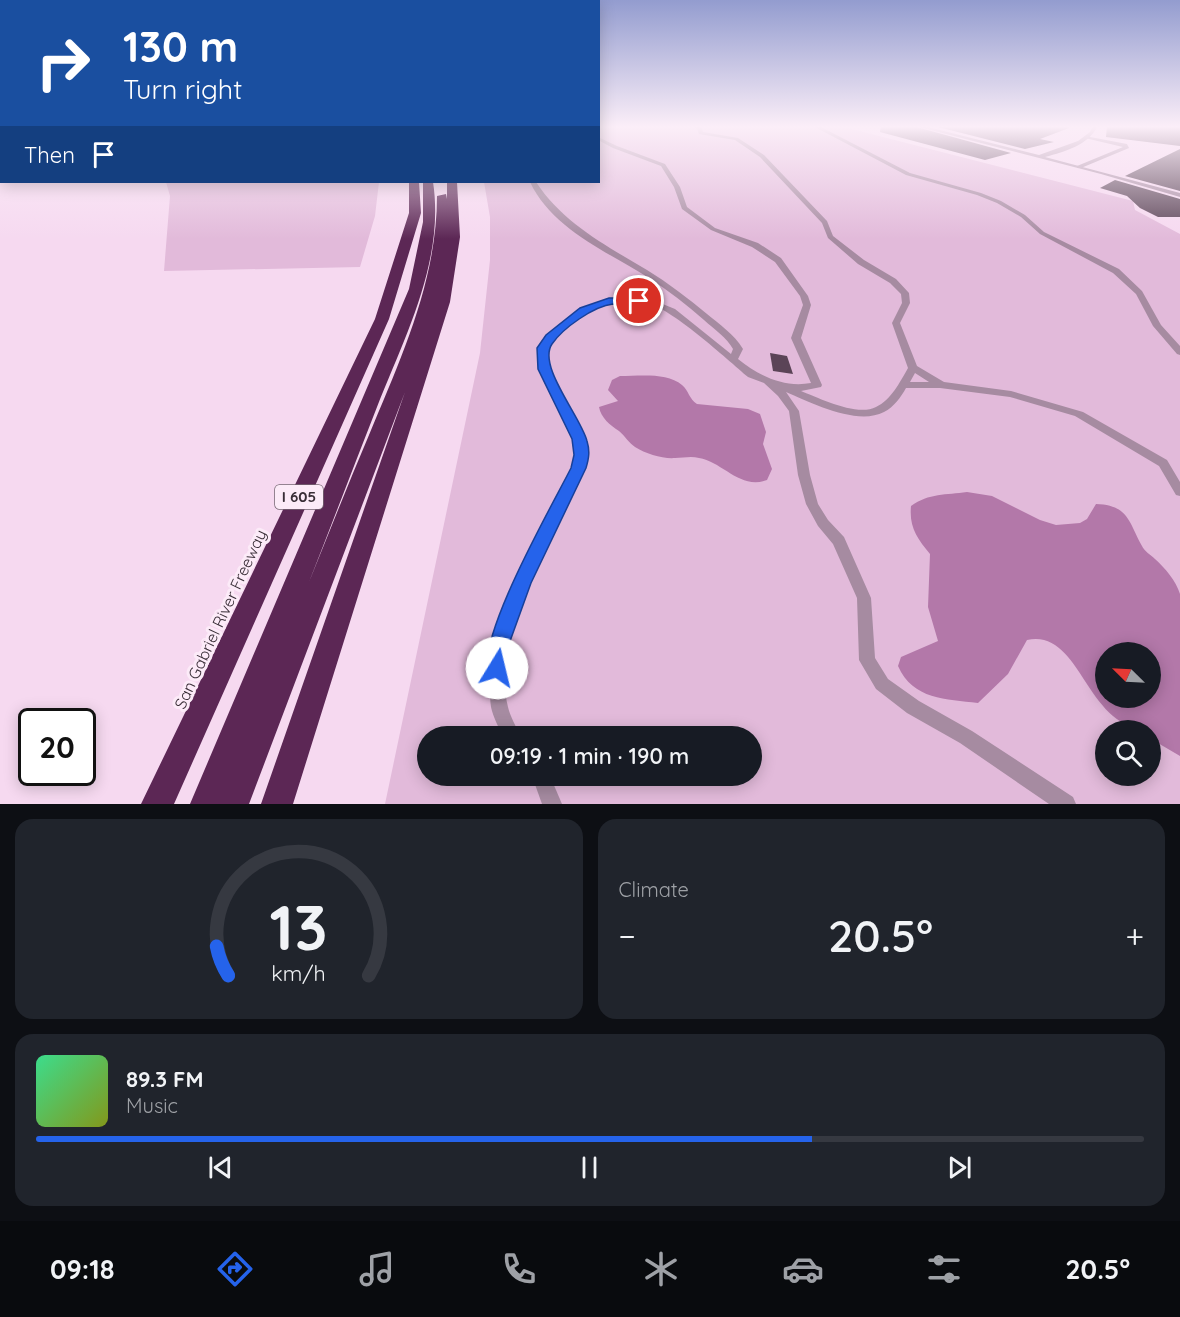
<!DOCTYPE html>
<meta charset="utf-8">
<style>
:root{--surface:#171b24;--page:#20242c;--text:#f1f3f6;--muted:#9ea1a6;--line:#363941;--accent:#2563eb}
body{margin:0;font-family:Quicksand,sans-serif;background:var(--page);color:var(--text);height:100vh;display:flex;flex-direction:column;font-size:22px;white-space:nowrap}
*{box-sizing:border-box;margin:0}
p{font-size:20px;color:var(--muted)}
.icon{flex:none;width:33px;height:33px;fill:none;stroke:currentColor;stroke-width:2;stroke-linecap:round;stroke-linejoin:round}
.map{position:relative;height:804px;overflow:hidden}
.drawer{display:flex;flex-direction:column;gap:15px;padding:15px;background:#0d0f14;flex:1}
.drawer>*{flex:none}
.banner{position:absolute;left:0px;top:0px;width:600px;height:183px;box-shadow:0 3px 15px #0003;background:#1a4fa0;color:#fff;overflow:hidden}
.needle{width:39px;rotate:294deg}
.fabs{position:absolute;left:1095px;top:642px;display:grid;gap:12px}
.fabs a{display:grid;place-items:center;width:66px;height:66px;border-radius:50%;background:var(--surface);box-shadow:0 3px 15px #0003;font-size:30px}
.speed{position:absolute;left:18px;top:708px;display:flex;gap:12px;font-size:30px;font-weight:700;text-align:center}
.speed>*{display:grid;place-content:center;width:78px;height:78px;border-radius:50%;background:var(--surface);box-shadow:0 3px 15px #0003;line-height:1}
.speed .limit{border:3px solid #111;border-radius:9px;background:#fff;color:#111}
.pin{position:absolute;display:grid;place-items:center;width:51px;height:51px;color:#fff;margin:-26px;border:3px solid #fff;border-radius:50%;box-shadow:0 2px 6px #0007}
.me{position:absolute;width:66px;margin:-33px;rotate:9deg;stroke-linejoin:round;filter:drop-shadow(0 0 4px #0008)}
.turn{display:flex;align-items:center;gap:21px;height:126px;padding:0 24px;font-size:27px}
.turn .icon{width:78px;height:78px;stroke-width:2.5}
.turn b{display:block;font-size:42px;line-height:51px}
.then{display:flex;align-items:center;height:57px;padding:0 24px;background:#0003;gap:12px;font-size:22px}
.big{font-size:45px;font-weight:600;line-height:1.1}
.drawer .tile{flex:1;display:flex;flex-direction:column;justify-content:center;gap:9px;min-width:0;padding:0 21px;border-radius:18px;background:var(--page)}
.drawer .dial{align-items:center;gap:0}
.dial svg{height:156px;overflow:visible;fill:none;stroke:var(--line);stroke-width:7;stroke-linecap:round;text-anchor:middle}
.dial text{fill:var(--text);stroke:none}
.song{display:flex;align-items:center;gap:18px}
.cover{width:72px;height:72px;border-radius:9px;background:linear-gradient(135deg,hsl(150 70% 55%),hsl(70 70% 35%))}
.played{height:6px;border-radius:3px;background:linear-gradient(90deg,var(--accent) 70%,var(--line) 70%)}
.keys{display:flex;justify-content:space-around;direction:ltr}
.heat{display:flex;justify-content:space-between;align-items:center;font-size:33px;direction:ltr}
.drawer .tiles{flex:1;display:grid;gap:15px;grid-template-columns:1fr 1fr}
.tile:last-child{grid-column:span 2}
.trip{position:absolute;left:417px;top:726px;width:345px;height:60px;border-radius:30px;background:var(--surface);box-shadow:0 3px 15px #0003;font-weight:600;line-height:60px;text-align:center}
.menu{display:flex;height:96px;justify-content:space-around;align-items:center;background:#090b0e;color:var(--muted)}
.menu .icon{width:42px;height:42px}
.menu .current{color:var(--accent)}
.menu b{font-size:27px;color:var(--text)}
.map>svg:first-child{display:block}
</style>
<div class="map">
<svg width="1180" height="804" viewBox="0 0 1180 804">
<rect width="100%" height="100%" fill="#f6d9f0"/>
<g fill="#e2bada" fill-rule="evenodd">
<path d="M599,126h241l293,75 2,9 45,24v570h-795l95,-451 10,-93v-43l-6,-35h114zM1106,652h44v46h-44zM1106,730h44v46h-44zM428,736h324v40h-324z"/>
<path d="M166,182h213l-4,34 -15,51 -196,4 6,-75z"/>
</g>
<g fill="#b378a9" fill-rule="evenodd">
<path d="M620,376c19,0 47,-4 62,9 7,6 7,14 15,19l51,5 12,5 6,18 -3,12 9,25 -5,11c-27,10 -44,-18 -68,-22 -8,-2 -16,0 -24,0 -12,1 -29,-4 -40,-11 -6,-4 -10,-11 -16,-16 -9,-6 -18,-13 -20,-24l19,-6 -10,-11 4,-10z"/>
<path d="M967,492l25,4 48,24 16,5 24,-2 7,-4 9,-15c33,1 33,19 46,42 2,5 9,9 13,13 10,9 21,22 25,35v162l-29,-17 -1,-9c-65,0 -68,-102 -123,-90l-19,34 -30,29c-32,-4 -65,-3 -80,-37l3,-9 37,-16 -10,-34 2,-53c-13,-16 -21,-27 -19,-48 18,-13 35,-11 56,-14zM1106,652h44v46h-44z"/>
</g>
<g fill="#5b4457">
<path d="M881,126h32l98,27 -26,7 -105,-28z"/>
<path d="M934,126h135v2l-29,11 14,3 -29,7z"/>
<path d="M1107,126h73v20l-74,-9z"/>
<path d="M1180,149v42l-55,-15z"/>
<path d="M1115,180l65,19v18h-22l-18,-9 -13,-12 -27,-8z"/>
<path d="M770,353l17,3 6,18 -20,-3z"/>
</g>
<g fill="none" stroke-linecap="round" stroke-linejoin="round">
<g fill="#a68ba1" fill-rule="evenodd">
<path d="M693,126l8,1 2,5 35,6 26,17 63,66 6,15 31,24 32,19 13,14 1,10 -10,20 17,43 27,16 67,9 72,21 84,48 13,22v14l-4,-1 -17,-29 -84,-50 -65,-19 -70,-9h-34c-5,9 -12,19 -22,24 -27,14 -72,-9 -98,-20l13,19 11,64 8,29 10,16 16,17 27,61 4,60 13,21 31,22 53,30 101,66 3,7h-27l-89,-61 -53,-30 -31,-24 -17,-29 -2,-62 -24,-54 -15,-18 -12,-22 -8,-29 -9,-64 -11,-15 -14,-13 -16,-6c-20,-17 -79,-71 -102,-74 -27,-4 -54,3 -75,21 -12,10 -26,19 -24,36 3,36 51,69 37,109 -6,17 -20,39 -29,56 -24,47 -61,128 -47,182 2,9 8,19 12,29h-18c-3,-9 -9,-19 -11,-29 -1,-6 -1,-13 -1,-19 -4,-75 48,-156 83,-220 1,-11 2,-21 -1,-32 -7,-25 -44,-65 -32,-90 5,-11 16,-19 26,-27 20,-16 43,-22 69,-21l-11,-6 4,-2 47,19 56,45 2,-5c-6,-11 -19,-20 -29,-29 -17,-15 -35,-29 -55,-42 -41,-26 -97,-49 -119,-96h6c27,41 69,63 111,88 21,13 41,28 60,44 12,10 27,20 36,35l-5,10c21,17 46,29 73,24l-20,-45 12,-33 -3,-9 -25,-34 -23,-15 -41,-17 -29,-21 -8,-22 -13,-21 -48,-18 -15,-8v-3l19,9 48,18 15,23 7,20 28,21 43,15 23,15 27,38 3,9 -10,33 21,47 -1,2 -20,4c18,7 56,26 75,16 15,-7 24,-25 32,-39l-16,-45 10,-20 -1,-9 -11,-11 -32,-19 -30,-26 -6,-15 -62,-66 -25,-17 -36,-6 -2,-5zM915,373l14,9h-19z"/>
<path d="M813,126h6l91,47 71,20 20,8 24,14 19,17 75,37 23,22 19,34 19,21v9l-3,-1 -24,-28 -17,-32 -23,-21 -73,-39 -19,-17 -24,-14 -20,-8 -71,-20z"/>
<path d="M1085,136l42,8 2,4 -48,20h-4v-2l46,-19 -38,-9z"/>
<path d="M532,776h18l12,28h-20z"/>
</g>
<path fill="#a68ba1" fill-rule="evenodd" d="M915,126h9l115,29 39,-14 12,-9 3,-6h5c-11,20 -32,25 -53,31l135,36v4l-79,-23z"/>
<g fill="#5c2755" fill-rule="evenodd">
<path d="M409,182h10l2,31 -32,106 -215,485h-33l234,-485 34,-106z"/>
<path d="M423,182h10c12,78 -28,154 -56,225 -23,58 -45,117 -68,175 20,-49 39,-98 60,-147 32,-77 68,-154 68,-239l9,-2 1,5v-17h10l3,55 -10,65 -157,502h-32l144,-412 -156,412h-59l219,-515 14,-67z"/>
</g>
</g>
<linearGradient id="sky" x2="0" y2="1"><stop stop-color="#939ccf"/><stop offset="0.53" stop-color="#fbeef8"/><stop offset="1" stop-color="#fbeef8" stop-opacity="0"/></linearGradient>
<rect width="1180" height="239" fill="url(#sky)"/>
<path fill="#2563eb" stroke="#184099" stroke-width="1.5" d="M609,298h30l5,3c-7,6 -21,3 -31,3 -19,2 -50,24 -61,40 -15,22 29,73 35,97 3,10 2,17 -1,27l-55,115 -22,61 -2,24 -3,7 -7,2 -8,-2c-15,-34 64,-171 82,-207l3,-13 -2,-16 -34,-70 -1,-21 9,-13 34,-27z"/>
<g text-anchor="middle" stroke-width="6" stroke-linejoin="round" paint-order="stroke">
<rect fill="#fcebf8" stroke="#746771" stroke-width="1.5" x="275" y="485" width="48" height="24" rx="4.5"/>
<g font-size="15" font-weight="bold" fill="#392e37">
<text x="299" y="502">I 605</text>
</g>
<g font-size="16" fill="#392e37" stroke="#fcebf8">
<text transform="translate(220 619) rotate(-65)" y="6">San Gabriel River Freeway</text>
</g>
</g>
</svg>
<div class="fabs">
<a><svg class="needle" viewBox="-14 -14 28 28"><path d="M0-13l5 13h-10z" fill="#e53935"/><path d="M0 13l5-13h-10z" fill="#9ea1a6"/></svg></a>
<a><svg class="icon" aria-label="search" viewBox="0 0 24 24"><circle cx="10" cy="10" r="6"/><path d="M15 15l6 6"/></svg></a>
</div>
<div class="speed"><div class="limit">20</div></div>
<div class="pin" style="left:639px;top:301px;background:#d93025"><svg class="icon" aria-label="arrive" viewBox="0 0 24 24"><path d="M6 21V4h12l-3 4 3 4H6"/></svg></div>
<svg class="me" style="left:497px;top:668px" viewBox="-20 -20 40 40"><circle r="19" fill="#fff"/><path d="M0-13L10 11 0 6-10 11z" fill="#2563eb"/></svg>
<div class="trip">09:19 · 1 min · 190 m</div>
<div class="banner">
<div class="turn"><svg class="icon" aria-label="right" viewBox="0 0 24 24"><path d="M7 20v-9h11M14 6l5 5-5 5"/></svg><div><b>130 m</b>Turn right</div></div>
<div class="then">Then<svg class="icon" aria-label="arrive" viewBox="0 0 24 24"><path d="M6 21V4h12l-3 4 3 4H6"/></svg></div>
</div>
</div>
<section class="drawer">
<div class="tiles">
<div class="tile dial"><svg viewBox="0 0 100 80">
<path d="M14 69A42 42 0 1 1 86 69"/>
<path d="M14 69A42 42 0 0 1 8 54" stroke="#2563eb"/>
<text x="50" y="56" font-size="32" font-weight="700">13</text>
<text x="50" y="72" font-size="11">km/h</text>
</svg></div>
<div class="tile"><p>Climate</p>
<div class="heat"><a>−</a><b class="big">20.5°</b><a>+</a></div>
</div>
<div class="tile">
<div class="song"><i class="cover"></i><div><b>89.3 FM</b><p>Music</p></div></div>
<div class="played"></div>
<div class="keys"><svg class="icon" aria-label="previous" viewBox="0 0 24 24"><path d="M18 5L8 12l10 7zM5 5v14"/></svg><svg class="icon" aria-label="pause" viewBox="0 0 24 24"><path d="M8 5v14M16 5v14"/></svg><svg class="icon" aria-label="next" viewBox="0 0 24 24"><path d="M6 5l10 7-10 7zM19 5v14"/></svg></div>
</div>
</div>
</section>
<nav class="menu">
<b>09:18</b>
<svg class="icon current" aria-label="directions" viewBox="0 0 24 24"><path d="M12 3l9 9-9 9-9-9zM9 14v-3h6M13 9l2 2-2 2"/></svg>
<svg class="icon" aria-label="music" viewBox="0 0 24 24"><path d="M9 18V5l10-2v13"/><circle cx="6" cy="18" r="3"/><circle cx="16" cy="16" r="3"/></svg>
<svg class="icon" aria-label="phone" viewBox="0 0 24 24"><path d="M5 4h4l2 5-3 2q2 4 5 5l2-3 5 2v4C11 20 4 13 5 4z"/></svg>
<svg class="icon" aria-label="climate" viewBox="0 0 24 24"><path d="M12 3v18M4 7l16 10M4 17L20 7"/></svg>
<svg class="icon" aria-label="car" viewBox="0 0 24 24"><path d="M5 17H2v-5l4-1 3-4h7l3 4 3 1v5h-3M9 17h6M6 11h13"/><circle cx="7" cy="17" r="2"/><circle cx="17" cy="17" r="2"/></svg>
<svg class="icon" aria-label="filters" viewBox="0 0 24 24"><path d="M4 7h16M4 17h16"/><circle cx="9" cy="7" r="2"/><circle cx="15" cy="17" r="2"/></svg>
<b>20.5°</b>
</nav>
